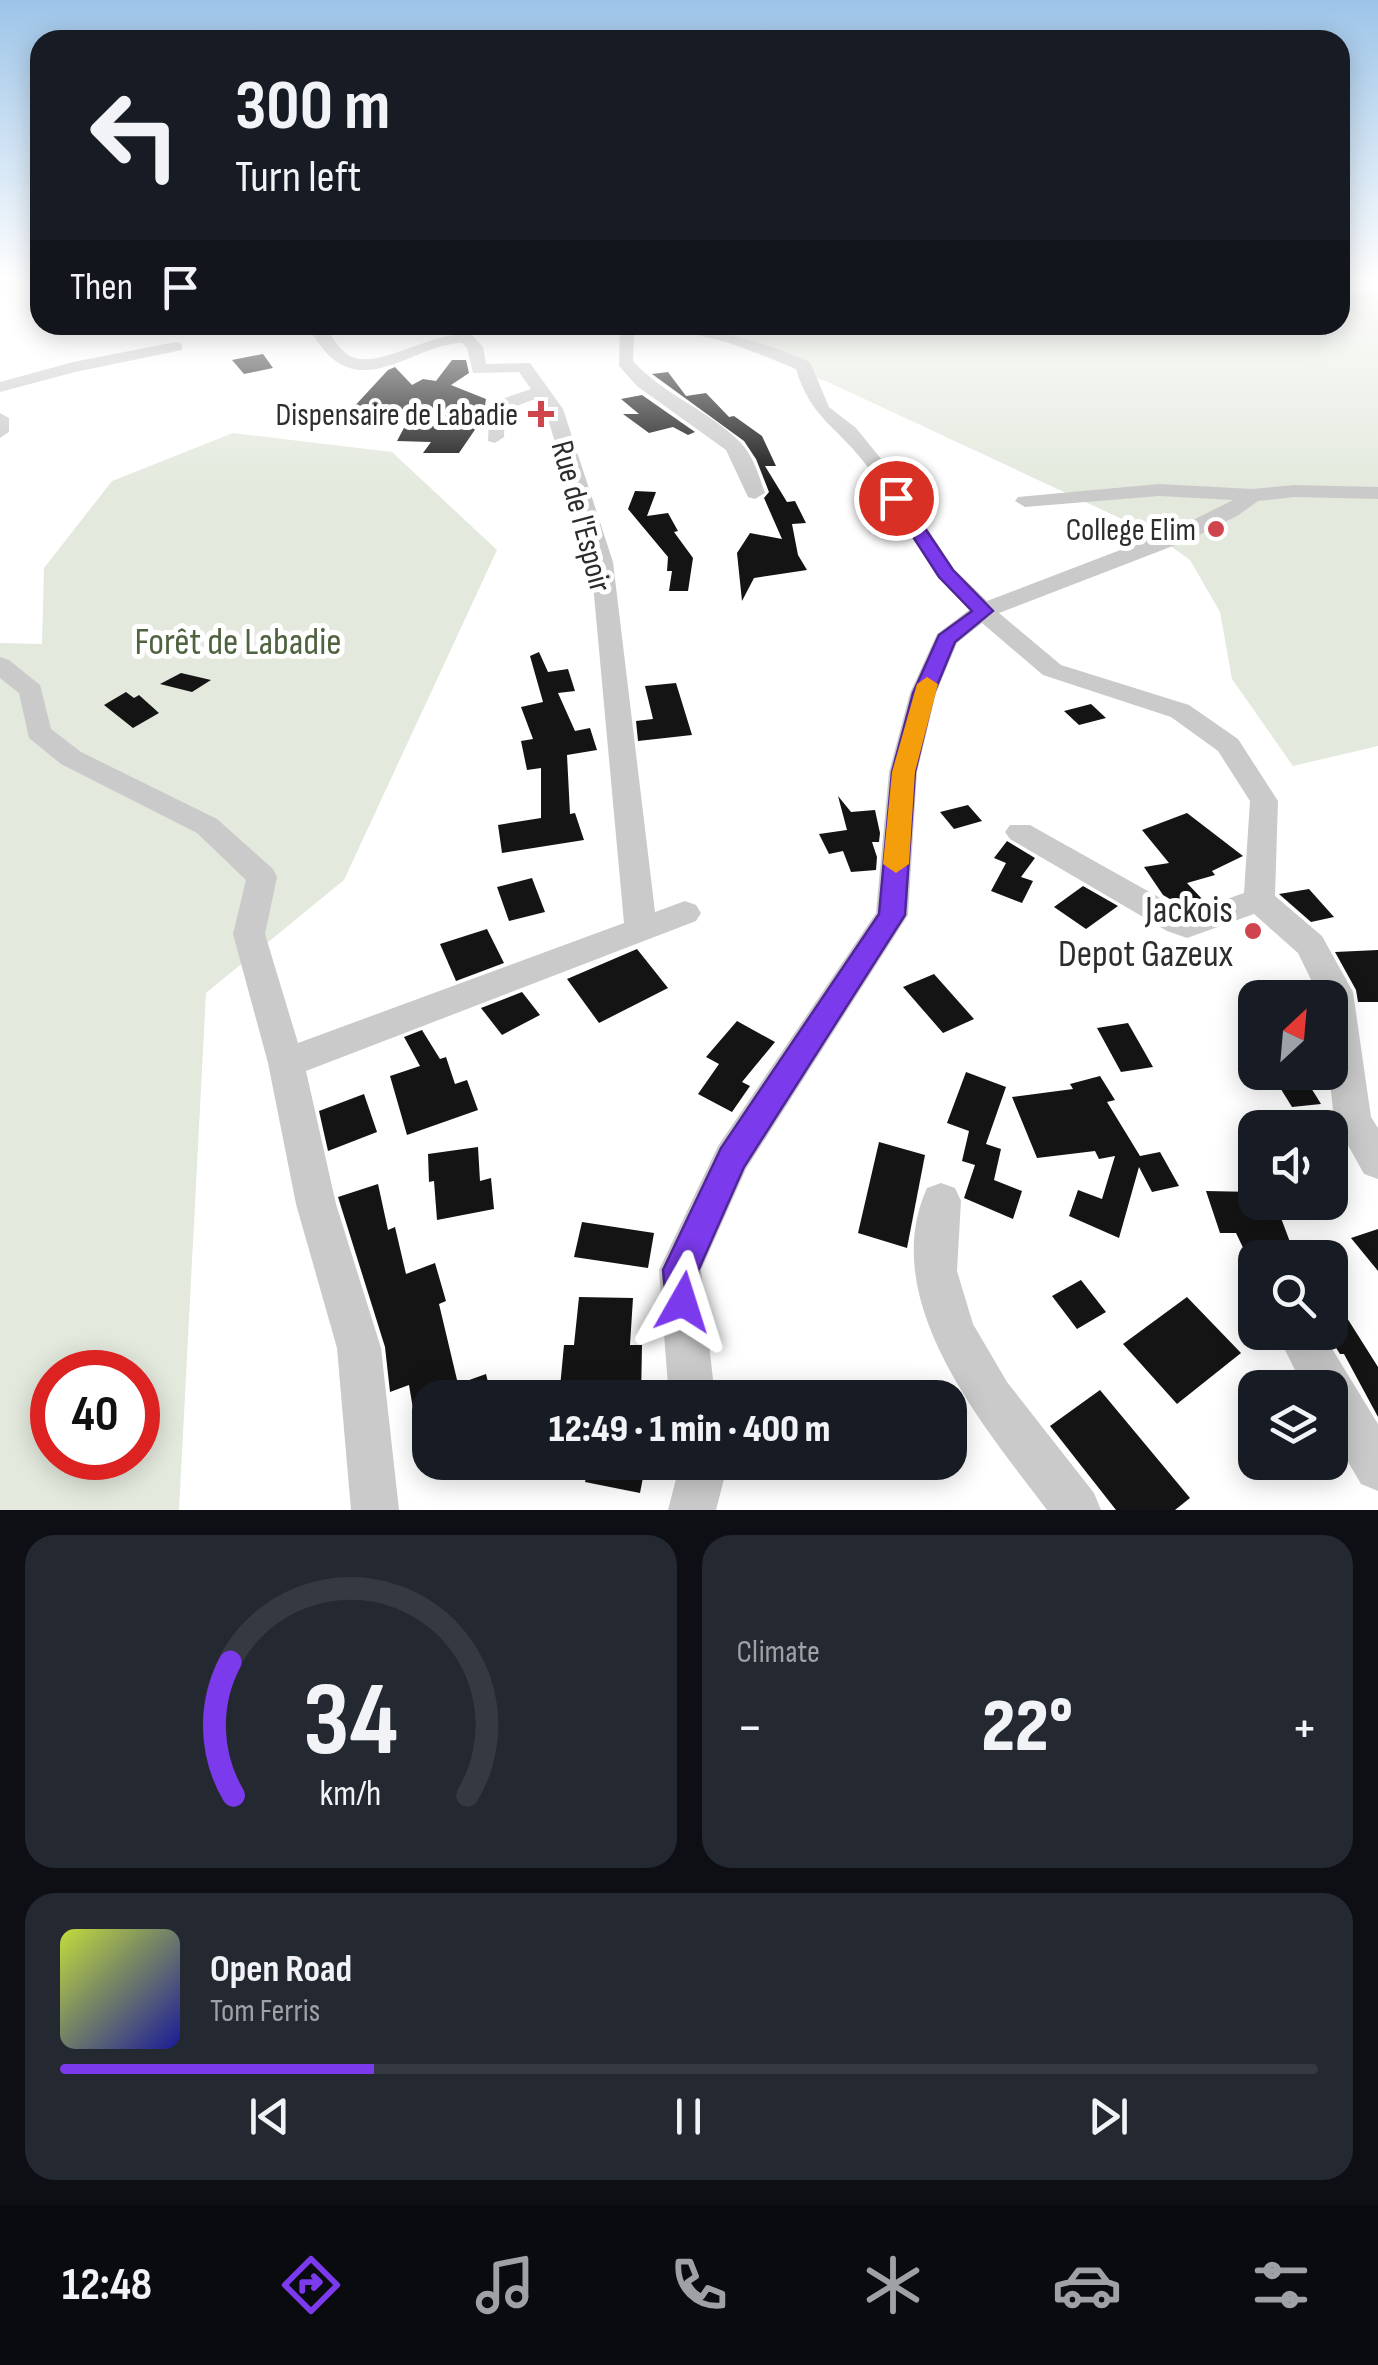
<!DOCTYPE html>
<meta charset="utf-8">
<style>
:root{--surface:#171b24;--page:#242831;--text:#f1f3f6;--muted:#9ea1a6;--line:#363941;--accent:#7c3aed}
body{margin:0;font-family:"Sofia Sans Condensed",sans-serif;background:var(--page);color:var(--text);height:100vh;display:flex;flex-direction:column;font-size:38px;white-space:nowrap}
*{box-sizing:border-box;margin:0}
p{font-size:32px;color:var(--muted)}
.icon{flex:none;width:55px;height:55px;fill:none;stroke:currentColor;stroke-width:2;stroke-linecap:round;stroke-linejoin:round}
.map{position:relative;height:1510px;overflow:hidden}
.sheet{display:flex;flex-direction:column;gap:25px;padding:25px;background:#0d0f14;flex:1}
.sheet>*{flex:none}
.guide{position:absolute;left:30px;top:30px;width:1320px;height:305px;border-radius:30px;box-shadow:0 5px 25px #0003;background:#171b24;color:var(--text);overflow:hidden}
.needle{width:65px;rotate:26deg}
.buttons{position:absolute;left:1238px;top:980px;display:grid;gap:20px}
.buttons a{display:grid;place-items:center;width:110px;height:110px;border-radius:20px;background:var(--surface);box-shadow:0 5px 25px #0003;font-size:50px}
.speed{position:absolute;left:30px;top:1350px;display:flex;gap:20px;font-size:50px;font-weight:700;text-align:center}
.speed>*{display:grid;place-content:center;width:130px;height:130px;border-radius:50%;background:var(--surface);box-shadow:0 5px 25px #0003;line-height:1}
.speed .limit{border:15px solid #d22;background:#fff;color:#111}
.pin{position:absolute;display:grid;place-items:center;width:85px;height:85px;color:#fff;margin:-42px;border:5px solid #fff;border-radius:50%;box-shadow:0 2px 10px #0007}
.me{position:absolute;width:110px;margin:-55px;rotate:6deg;stroke-linejoin:round;filter:drop-shadow(0 0 8px #0008)}
.turn{display:flex;align-items:center;gap:35px;height:210px;padding:0 40px;font-size:45px}
.turn .icon{width:130px;height:130px;stroke-width:2.5}
.turn b{display:block;font-size:70px;line-height:85px}
.then{display:flex;align-items:center;height:95px;padding:0 40px;background:#0003;gap:20px;font-size:38px}
.big{font-size:75px;font-weight:800;line-height:1.1}
.sheet .card{flex:1;display:flex;flex-direction:column;justify-content:center;gap:15px;min-width:0;padding:0 35px;border-radius:30px;background:var(--page)}
.sheet .dial{align-items:center;gap:0}
.dial svg{height:260px;overflow:visible;fill:none;stroke:var(--line);stroke-width:7;stroke-linecap:round;text-anchor:middle}
.dial text{fill:var(--text);stroke:none}
.song{display:flex;align-items:center;gap:30px}
.cover{width:120px;height:120px;border-radius:15px;background:linear-gradient(135deg,hsl(70 70% 55%),hsl(240 70% 35%))}
.played{height:10px;border-radius:5px;background:linear-gradient(90deg,var(--accent) 25%,var(--line) 25%)}
.keys{display:flex;justify-content:space-around;direction:ltr}
.heat{display:flex;justify-content:space-between;align-items:center;font-size:55px;direction:ltr}
.sheet .tiles{flex:1;display:grid;gap:25px;grid-template-columns:1fr 1fr}
.card:last-child{grid-column:span 2}
.trip{position:absolute;left:412px;top:1380px;width:555px;height:100px;border-radius:30px;background:var(--surface);box-shadow:0 5px 25px #0003;font-weight:800;line-height:100px;text-align:center}
.menu{display:flex;height:160px;justify-content:space-around;align-items:center;background:#090b0e;color:var(--muted)}
.menu .icon{width:70px;height:70px}
.menu .on{color:var(--accent)}
.menu b{font-size:45px;color:var(--text)}
.map>svg:first-child{display:block}
</style>
<div class="map">
<svg width="1378" height="1510" viewBox="0 0 1378 1510">
<rect width="100%" height="100%" fill="#fff"/>
<g fill="#e3e9dd" fill-rule="evenodd">
<path d="M1340,292l38,2v452l-85,20 -61,-87 -12,-67 -30,-52 -38,-27 -322,-150 -144,-58h654z"/>
<path d="M233,433l159,19 105,98 -153,330 -138,113 -27,517h-179v-867l42,1 2,-76 68,-87zM52,1372h86v86h-86z"/>
</g>
<g fill="#141414">
<path d="M263,354l10,14 -29,6 -12,-14z"/>
<path d="M452,360h14l3,13 -18,12 35,14 -3,19 -24,35h-36l8,-11 -34,-1 9,-17 -7,-1 12,-15 -73,16 50,-54 7,-3 17,18 11,-6 13,2z"/>
<path d="M668,372l18,24 20,-3 23,24 5,-1 28,20 14,30h-11l22,36 8,-1 11,22 -14,1 6,31 9,15 -53,8 -12,23 -5,-48 13,-20 32,6 -18,-41 5,-6 -13,-33 -12,-18 -92,-67z"/>
<path d="M642,395l53,37 -7,3 -15,-8 -24,6 -26,-19h16l-18,-15z"/>
<path d="M635,491l21,1 -9,24 21,-3 10,18 -4,1 19,26 -5,33h-19l3,-20h-5l1,-14 -40,-48z"/>
<path d="M539,652l9,20 20,-3 7,22 -17,2 17,38 15,-3 7,22 -30,5 3,59 5,-1 9,27 -82,13 -4,-28 43,-7v-50l-14,2 -6,-29 12,-2 -12,-32 22,-5 -13,-46z"/>
<path d="M181,673l30,7 -19,12 -32,-8z"/>
<path d="M676,683l16,52 -54,6 -2,-20 17,-2 -8,-33z"/>
<path d="M126,692l8,6 5,-3 20,18 -26,15 -29,-23z"/>
<path d="M1091,704l15,14 -27,7 -15,-14z"/>
<path d="M838,796l13,16 24,-2 5,23 -1,9h-7l5,15 -1,13 -25,2 -8,-21 -14,3 -10,-20 28,-4z"/>
<path d="M968,805l14,16 -28,8 -14,-17z"/>
<path d="M1187,813l56,43 -31,15 3,4 -28,8 18,19 -18,7 -24,-14 -19,-28 25,-4 -27,-33z"/>
<path d="M1007,841l28,17 -14,19 12,4 -11,22 -31,-12 15,-28 -12,-5z"/>
<path d="M532,878l13,34 -36,9 -12,-34z"/>
<path d="M1083,886l35,20 -32,23 -32,-22z"/>
<path d="M1309,889l25,28 -23,5 -32,-28z"/>
<path d="M487,929l17,34 -48,18 -16,-37z"/>
<path d="M637,949l31,39 -69,35 -32,-44z"/>
<path d="M1378,950v52h-20l-2,-12 -21,-38z"/>
<path d="M934,974l40,45 -31,14 -40,-46z"/>
<path d="M522,992l18,23 -38,20 -21,-27z"/>
<path d="M737,1021l38,21 -33,40 8,4 -18,26 -34,-18 21,-30 -13,-7z"/>
<path d="M1128,1023l25,44 -32,5 -24,-44z"/>
<path d="M422,1030l18,29 6,-2 9,27 12,-4 11,30 -71,25 -17,-59 30,-10 -16,-29z"/>
<path d="M966,1072l40,15 -20,57 15,5 -7,31 28,11 -9,28 -49,-21 11,-33 -13,-4 7,-30 -22,-8z"/>
<path d="M1100,1076l15,24 -8,2 33,54 20,-4 19,34 -27,6 -13,-25 -20,71 -50,-22 9,-26 24,9 13,-43 -16,3 -4,-8 -58,7 -25,-61 61,-8 -3,-5z"/>
<path d="M1308,1083l13,21 -29,3 -13,-21z"/>
<path d="M364,1094l13,38 -49,19 -9,-40z"/>
<path d="M879,1142l46,13 -18,93 -49,-15z"/>
<path d="M478,1147l2,34 11,-3 3,31 -57,11 -3,-39 -5,1 -1,-28z"/>
<path d="M378,1184l10,46 7,-3 11,47 29,-11 11,38 -7,3 19,80 28,-10 6,24h-62v57l-9,1 -12,-71 -19,7 -5,-45 -47,-150z"/>
<path d="M1206,1191l49,1v10h20l21,56h-48l-12,-25h-16z"/>
<path d="M582,1222l72,11 -6,35 -74,-11z"/>
<path d="M1378,1229v42l-27,-33z"/>
<path d="M1081,1280l25,32 -29,17 -25,-33z"/>
<path d="M579,1297l54,1 -3,47h12l-1,53h-82l5,-53h10z"/>
<path d="M1187,1297l54,56 -64,51 -54,-60z"/>
<path d="M1342,1310l36,57v50l-34,-63h-4l-14,-22h4v-19z"/>
<path d="M1100,1390l90,108 -15,12h-59l-66,-84z"/>
<path d="M590,1462h56l-6,31 -55,-11z"/>
</g>
<g fill="none" stroke-linecap="round" stroke-linejoin="round">
<g fill="#cacaca" fill-rule="evenodd">
<path d="M305,325h17c9,9 16,23 26,30 28,18 87,-27 124,-20l11,12 3,17 44,-1 33,46 50,153 42,350 30,-11 11,4 5,8 -5,8 -390,150 30,133 45,144 18,162h-48l-14,-162 -41,-144 -28,-141 -35,-129 13,-54 -49,-47 -136,-69 -32,-26 -10,-45 -19,-15v-21l9,3 31,25 11,44 30,23 136,67 56,50 4,8 -12,57 33,109 326,-120 -33,-361 -46,-153 -7,-11 -33,12 -1,27 -9,6 -7,-2 2,-38 41,-14 -12,-17 -46,1 -6,-25 -5,-5c-40,0 -86,45 -125,19 -13,-8 -22,-26 -32,-37z"/>
<path d="M620,325c75,0 120,7 190,37l19,45 27,21 26,32 72,109 33,32 188,-72 58,-29 -74,-4 -134,11 -10,-6 3,-4 141,-13 93,5 43,-4 83,2v12l-83,-2 -37,4 -21,15 -46,23 -192,74 62,52 128,40 49,34 40,62 -3,95 47,40 31,56 18,125 7,11v51l-14,-5 -30,-54 -5,-48 1,-74h-10l-22,-45 -44,-39 -67,24 -20,-7 -157,-92 -5,-7 5,-7h20l157,88 57,-20 6,-92 -32,-50 -47,-34 -128,-42 -61,-52 -25,20 -21,50 -19,79 -9,143 -162,254 -45,101 14,128h-46l-10,-128 59,-124 158,-233 13,-141 21,-79 27,-59 32,-24c-42,-43 -67,-95 -102,-144 -29,-39 -56,-47 -71,-97 -48,-22 -108,-44 -162,-37l-1,29c31,34 77,50 108,82 13,14 18,33 24,50l-10,6 -7,-2 -22,-47 -89,-64 -18,-20z"/>
<path d="M176,342l6,2v6l-107,22 -75,20v-10l73,-20z"/>
<path d="M0,413l9,5v14l-9,6z"/>
<path d="M941,1183l14,5 6,13 -4,70 16,53 34,58 87,111 7,17h-54c-63,-84 -171,-209 -120,-322z"/>
<path d="M1296,1332l27,2 55,90v67l-17,-7 -31,-53v-43h-26l-19,-38z"/>
<path d="M675,1462h47l2,17 -8,31h-48l8,-31z"/>
</g>
</g>
<linearGradient id="sky" x2="0" y2="1"><stop stop-color="#9cc4e8"/><stop offset="0.57" stop-color="#fff"/><stop offset="1" stop-color="#fff" stop-opacity="0"/></linearGradient>
<rect width="1378" height="489" fill="url(#sky)"/>
<path fill="#7c3aed" stroke="#51269a" stroke-width="2.5" d="M891,494h11l51,76 40,41 -38,31 -21,51 -19,79 -10,143 -161,252 -46,104 3,31 -5,12 -13,5 -12,-5 -5,-12 -3,-32 58,-122 158,-234 13,-142 21,-79 26,-58 33,-24 -33,-34 -51,-79z"/>
<path fill="#f59e0b" d="M927,677l11,7 -23,88 -6,92 -13,9 -13,-9 9,-92 25,-88z"/>
<g fill="#cf444d" stroke="#fff" stroke-width="4">
<path d="M536 399h10v10h10v10h-10v10h-10v-10h-10v-10h10z"/>
<circle cx="1216" cy="529" r="10"/>
<circle cx="1253" cy="931" r="10"/>
</g>
<g text-anchor="middle" stroke-width="10" stroke-linejoin="round" paint-order="stroke">
<g font-size="32" fill="#2d2d2d" stroke="#fff" text-anchor="end">
<text x="518" y="425">Dispensaire de Labadie</text>
<text x="1196" y="540">College Elim</text>
</g>
<g font-size="32" fill="#2d2d2d" stroke="#fff">
<text transform="translate(582 516) rotate(75)" y="11">Rue de l'Espoir</text>
</g>
<g font-size="38" fill="#506340" stroke="#fff">
<text x="238" y="654">Forêt de Labadie</text>
</g>
<g font-size="38" fill="#2d2d2d" stroke="#fff" text-anchor="end">
<text x="1233" y="922">Jackois<tspan x="1233" dy="44">Depot Gazeux</tspan></text>
</g>
</g>
</svg>
<div class="buttons">
<a><svg class="needle" viewBox="-14 -14 28 28"><path d="M0-13l5 13h-10z" fill="#e53935"/><path d="M0 13l5-13h-10z" fill="#9ea1a6"/></svg></a>
<a><svg class="icon" aria-label="sound" viewBox="0 0 24 24"><path d="M4 9h4l5-4v14l-5-4H4zM17 9q2 3 0 6"/></svg></a>
<a><svg class="icon" aria-label="search" viewBox="0 0 24 24"><circle cx="10" cy="10" r="6"/><path d="M15 15l6 6"/></svg></a>
<a><svg class="icon" aria-label="layers" viewBox="0 0 24 24"><path d="M12 4l9 5-9 5-9-5zM3 14l9 5 9-5"/></svg></a>
</div>
<div class="speed"><div class="limit">40</div></div>
<div class="pin" style="left:896px;top:498px;background:#d93025"><svg class="icon" aria-label="arrive" viewBox="0 0 24 24"><path d="M6 21V4h12l-3 4 3 4H6"/></svg></div>
<svg class="me" style="left:683px;top:1302px" viewBox="-20 -20 40 40"><path d="M0-17L14 15 0 8-14 15z" fill="#7c3aed" stroke="#fff" stroke-width="4"/></svg>
<div class="trip">12:49 · 1 min · 400 m</div>
<div class="guide">
<div class="turn"><svg class="icon" aria-label="left" viewBox="0 0 24 24"><path d="M17 20v-9H6M10 6l-5 5 5 5"/></svg><div><b>300 m</b>Turn left</div></div>
<div class="then">Then<svg class="icon" aria-label="arrive" viewBox="0 0 24 24"><path d="M6 21V4h12l-3 4 3 4H6"/></svg></div>
</div>
</div>
<section class="sheet">
<div class="tiles">
<div class="card dial"><svg viewBox="0 0 100 80">
<path d="M14 69A42 42 0 1 1 86 69"/>
<path d="M14 69A42 42 0 0 1 13 28" stroke="#7c3aed"/>
<text x="50" y="56" font-size="32" font-weight="700">34</text>
<text x="50" y="72" font-size="11">km/h</text>
</svg></div>
<div class="card"><p>Climate</p>
<div class="heat"><a>−</a><b class="big">22°</b><a>+</a></div>
</div>
<div class="card">
<div class="song"><i class="cover"></i><div><b>Open Road</b><p>Tom Ferris</p></div></div>
<div class="played"></div>
<div class="keys"><svg class="icon" aria-label="previous" viewBox="0 0 24 24"><path d="M18 5L8 12l10 7zM5 5v14"/></svg><svg class="icon" aria-label="pause" viewBox="0 0 24 24"><path d="M8 5v14M16 5v14"/></svg><svg class="icon" aria-label="next" viewBox="0 0 24 24"><path d="M6 5l10 7-10 7zM19 5v14"/></svg></div>
</div>
</div>
</section>
<nav class="menu">
<b>12:48</b>
<svg class="icon on" aria-label="directions" viewBox="0 0 24 24"><path d="M12 3l9 9-9 9-9-9zM9 14v-3h6M13 9l2 2-2 2"/></svg>
<svg class="icon" aria-label="music" viewBox="0 0 24 24"><path d="M9 18V5l10-2v13"/><circle cx="6" cy="18" r="3"/><circle cx="16" cy="16" r="3"/></svg>
<svg class="icon" aria-label="phone" viewBox="0 0 24 24"><path d="M5 4h4l2 5-3 2q2 4 5 5l2-3 5 2v4C11 20 4 13 5 4z"/></svg>
<svg class="icon" aria-label="climate" viewBox="0 0 24 24"><path d="M12 3v18M4 7l16 10M4 17L20 7"/></svg>
<svg class="icon" aria-label="car" viewBox="0 0 24 24"><path d="M5 17H2v-5l4-1 3-4h7l3 4 3 1v5h-3M9 17h6M6 11h13"/><circle cx="7" cy="17" r="2"/><circle cx="17" cy="17" r="2"/></svg>
<svg class="icon" aria-label="filters" viewBox="0 0 24 24"><path d="M4 7h16M4 17h16"/><circle cx="9" cy="7" r="2"/><circle cx="15" cy="17" r="2"/></svg>
</nav>
